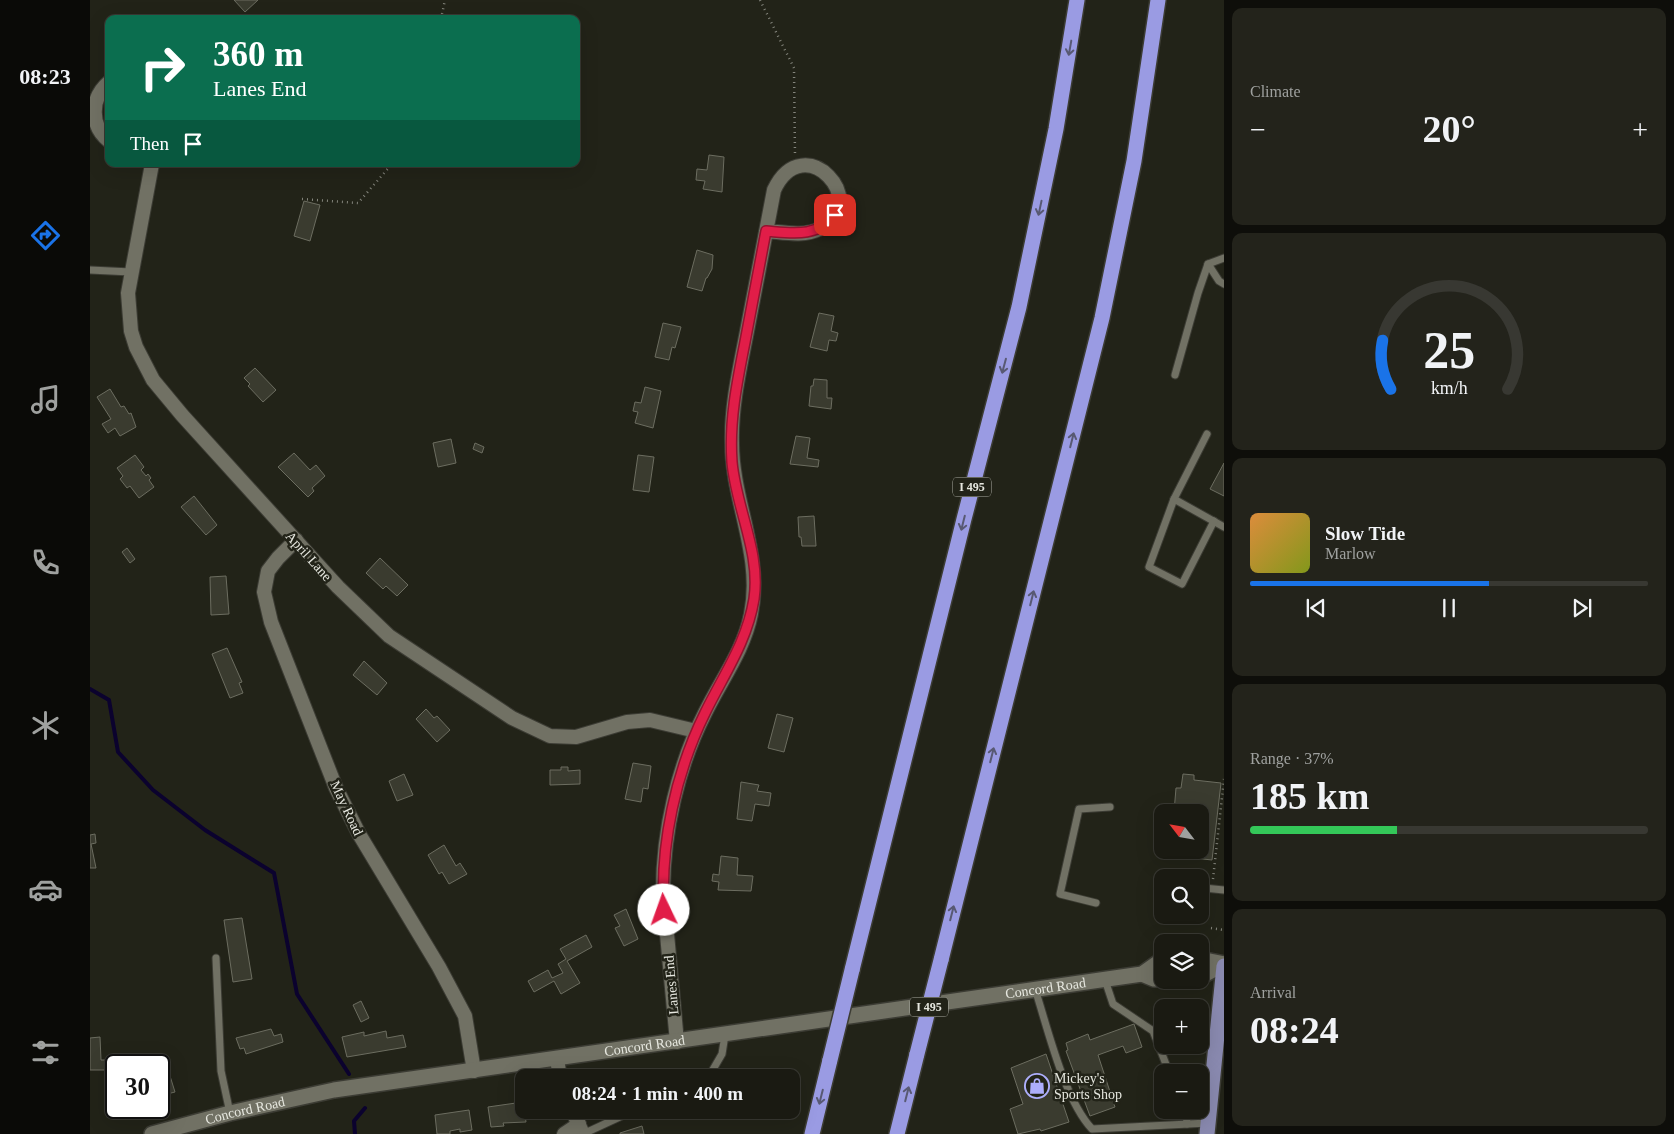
<!DOCTYPE html>
<meta charset="utf-8">
<style>
:root{--surface:#1a1a12;--page:#23231b;--text:#f1f3f6;--muted:#9fa19f;--line:#383832;--accent:#1a73e8}
body{margin:0;font-family:"Times New Roman",serif;background:var(--page);color:var(--text);height:100vh;display:flex;flex-direction:column;font-size:19px;white-space:nowrap}
*{box-sizing:border-box;margin:0}
p{font-size:16px;color:var(--muted)}
.icon{flex:none;width:28px;height:28px;fill:none;stroke:currentColor;stroke-width:2;stroke-linecap:round;stroke-linejoin:round}
.map{position:relative;flex:1;overflow:hidden}
.panel{display:flex;flex-direction:column;gap:8px;padding:8px;background:#0e0e0a;width:450px}
.panel>*{flex:none}
.top-card{position:absolute;left:15px;top:15px;width:475px;height:152px;border-radius:10px;box-shadow:0 5px 20px #0002,0 0 0 1px var(--line);background:#0b6e4f;color:#fff;overflow:hidden}
.needle{width:32px;rotate:301deg}
.controls{position:absolute;left:1064px;top:804px;display:grid;gap:10px}
.controls a{display:grid;place-items:center;width:55px;height:55px;border-radius:10px;background:var(--surface);box-shadow:0 5px 20px #0002,0 0 0 1px var(--line);font-size:25px}
.speed{position:absolute;left:15px;top:1054px;display:flex;gap:10px;font-size:25px;font-weight:700;text-align:center}
.speed>*{display:grid;place-content:center;width:65px;height:65px;border-radius:50%;background:var(--surface);box-shadow:0 5px 20px #0002,0 0 0 1px var(--line);line-height:1}
.speed .limit{border:2px solid #111;border-radius:8px;background:#fff;color:#111}
.pin{position:absolute;display:grid;place-items:center;width:42px;height:42px;color:#fff;margin:-21px;border-radius:10px;box-shadow:0 2px 8px #0006}
.me{position:absolute;width:55px;margin:-28px;rotate:357deg;stroke-linejoin:round;filter:drop-shadow(0 0 4px #0008)}
.turn{display:flex;align-items:center;gap:18px;height:105px;padding:0 25px;font-size:22px}
.turn .icon{width:65px;height:65px;stroke-width:2.5}
.turn b{display:block;font-size:35px;line-height:42px}
.then{display:flex;align-items:center;height:48px;padding:0 25px;background:#0003;gap:10px;font-size:19px}
.big{font-size:38px;font-weight:700;line-height:1.1}
.panel .tile{flex:1;display:flex;flex-direction:column;justify-content:center;gap:8px;min-width:0;padding:0 18px;border-radius:10px;background:var(--page)}
.panel .dial{align-items:center;gap:0}
.dial svg{height:130px;overflow:visible;fill:none;stroke:var(--line);stroke-width:7;stroke-linecap:round;text-anchor:middle}
.dial text{fill:var(--text);stroke:none}
.song{display:flex;align-items:center;gap:15px}
.cover{width:60px;height:60px;border-radius:8px;background:linear-gradient(135deg,hsl(30 70% 55%),hsl(70 70% 35%))}
.played{height:5px;border-radius:2px;background:linear-gradient(90deg,var(--accent) 60%,var(--line) 60%)}
.keys{display:flex;justify-content:space-around;direction:ltr}
.heat{display:flex;justify-content:space-between;align-items:center;font-size:28px;direction:ltr}
.charge{height:8px;border-radius:4px;background:linear-gradient(90deg,#34c759 37%,var(--line) 0)}
.trip{position:absolute;left:425px;top:1069px;width:285px;height:50px;border-radius:10px;background:var(--surface);box-shadow:0 5px 20px #0002,0 0 0 1px var(--line);font-weight:700;line-height:50px;text-align:center}
main{display:flex;flex:1;min-height:0}
.dock{display:flex;flex-direction:column;width:90px;justify-content:space-around;align-items:center;background:#0a0a07;color:var(--muted)}
.dock .icon{width:35px;height:35px}
.dock .active{color:var(--accent)}
.dock b{font-size:22px;color:var(--text)}
.map>svg:first-child{display:block}
</style>
<main>
<nav class="dock">
<b>08:23</b>
<svg class="icon active" aria-label="directions" viewBox="0 0 24 24"><path d="M12 3l9 9-9 9-9-9zM9 14v-3h6M13 9l2 2-2 2"/></svg>
<svg class="icon" aria-label="music" viewBox="0 0 24 24"><path d="M9 18V5l10-2v13"/><circle cx="6" cy="18" r="3"/><circle cx="16" cy="16" r="3"/></svg>
<svg class="icon" aria-label="phone" viewBox="0 0 24 24"><path d="M5 4h4l2 5-3 2q2 4 5 5l2-3 5 2v4C11 20 4 13 5 4z"/></svg>
<svg class="icon" aria-label="climate" viewBox="0 0 24 24"><path d="M12 3v18M4 7l16 10M4 17L20 7"/></svg>
<svg class="icon" aria-label="car" viewBox="0 0 24 24"><path d="M5 17H2v-5l4-1 3-4h7l3 4 3 1v5h-3M9 17h6M6 11h13"/><circle cx="7" cy="17" r="2"/><circle cx="17" cy="17" r="2"/></svg>
<svg class="icon" aria-label="filters" viewBox="0 0 24 24"><path d="M4 7h16M4 17h16"/><circle cx="9" cy="7" r="2"/><circle cx="15" cy="17" r="2"/></svg>
</nav>
<div class="map">
<svg width="1134" height="1134" viewBox="0 0 1134 1134">
<rect width="100%" height="100%" fill="#222318"/>
<g fill="none" stroke-linecap="round" stroke-linejoin="round">
<g stroke="#0b022e" stroke-width="4">
<path d="M0,689l19,11 9,52 35,38 52,40 69,43 23,121 52,80"/>
<path d="M265,1134l-1,-13 11,-13"/>
</g>
</g>
<g fill="#3a3b2f" stroke="#6c6d60">
<path d="M144,0h24l-13,12z"/>
<path d="M619,155l15,2 -2,35 -19,-3 2,-8 -9,-1 1,-11 10,1z"/>
<path d="M214,201l16,4 -10,36 -16,-5z"/>
<path d="M607,250l16,5 -1,14 -5,9h-1l-4,13 -15,-4z"/>
<path d="M729,313l15,3 -3,15 7,2 -2,8 -7,-1 -2,11 -17,-4z"/>
<path d="M573,323l18,4 -6,21 -3,-1 -3,13 -14,-3z"/>
<path d="M165,368l21,22 -13,12 -15,-16 2,-2 -6,-6z"/>
<path d="M724,379l13,1v18h5l-1,11 -22,-3 2,-20h2z"/>
<path d="M555,387l16,4 -8,37 -18,-5 3,-11 -5,-1 2,-9 6,1z"/>
<path d="M20,389l11,18 3,-1 5,8 2,-1 5,14 -16,9 -5,-8 -7,5 -6,-9 9,-5 -14,-22z"/>
<path d="M706,436l14,2 -3,20 12,2 -1,7 -28,-3z"/>
<path d="M361,439l5,24 -18,4 -5,-24z"/>
<path d="M385,443l9,4 -2,6 -9,-4z"/>
<path d="M204,453l16,17 6,-5 9,11 -13,12 2,3 -6,6 -30,-30z"/>
<path d="M45,455l9,12 -3,3 5,6 2,-2 3,4 -2,2 5,7 -15,11 -9,-12 -3,2 -7,-9 3,-3 -6,-8z"/>
<path d="M548,455l16,2 -5,35 -16,-2z"/>
<path d="M1134,463v33l-14,-7z"/>
<path d="M104,496l23,29 -11,10 -25,-28z"/>
<path d="M724,516l2,30h-14l-1,-9h-2l-1,-20z"/>
<path d="M37,548l8,11 -5,4 -8,-11z"/>
<path d="M290,558l28,27 -11,11 -11,-10 -3,3 -17,-16z"/>
<path d="M136,576l3,38 -18,1 -1,-38z"/>
<path d="M137,648l15,34 -3,1 4,10 -13,5 -18,-44z"/>
<path d="M274,661l23,22 -10,12 -24,-20z"/>
<path d="M336,709l8,9 3,-2 13,14 -13,12 -21,-23z"/>
<path d="M687,714l16,4 -9,34 -16,-4z"/>
<path d="M543,763l18,3 -3,23 -5,-1 -2,14 -16,-3z"/>
<path d="M471,767h7v4l12,-1v14l-30,1v-15h11z"/>
<path d="M314,774l9,21 -16,6 -8,-20z"/>
<path d="M1093,774l11,1v5l27,3 -9,77 -46,-5 1,-5h33v-38h-26l2,-24h5z"/>
<path d="M651,782l18,3 -2,6 14,2 -2,13 -14,-2 -3,17 -15,-2z"/>
<path d="M1071,813h1v26l-4,-1z"/>
<path d="M5,834l1,9 -5,1 5,24h-6v-33z"/>
<path d="M354,845l12,21 4,-3 7,11 -18,10 -7,-12 -3,2 -11,-19z"/>
<path d="M631,856l17,2 -1,17 16,1 -2,15 -33,-1 1,-8 -7,-1 1,-7 6,1z"/>
<path d="M536,909l12,30 -14,7 -9,-18 5,-2 -6,-11z"/>
<path d="M152,918l10,61 -19,3 -9,-62z"/>
<path d="M496,935l6,12 -25,14 13,22 -19,11 -7,-13 -20,11 -6,-11 20,-11 4,8 11,-5 -5,-9 8,-5 -6,-10z"/>
<path d="M271,1001l8,17 -8,4 -8,-17z"/>
<path d="M1044,1024l8,23 -16,6 -3,-7 -25,9 17,52 -25,9 -24,-65 2,-1 -2,-7 22,-9 2,6z"/>
<path d="M181,1029l3,7 7,-2 2,8 -37,12 -2,-6 -4,1 -4,-11z"/>
<path d="M296,1031l1,7 16,-3 3,12 -59,10 -5,-20 22,-5v4z"/>
<path d="M10,1037l1,23h7v10h-18v-32z"/>
<path d="M956,1054l23,68 -28,9 -1,-2 -22,5 -8,-25 13,-5 -12,-36z"/>
<path d="M80,1076l5,16 -16,4v-17z"/>
<path d="M433,1102l3,20 -23,1 1,3 -13,1 -3,-20z"/>
<path d="M379,1110l3,20 -12,2v-3l-10,2v3h-13l-2,-19z"/>
<path d="M552,1126l2,8h-24v-1z"/>
</g>
<g fill="none" stroke-linecap="round" stroke-linejoin="round">
<defs>
<g id="lane">
<path d="M1134,258l-16,6 11,17 5,3"/>
<path d="M0,270l41,2"/>
<path d="M1085,375l23,-82 10,-29"/>
<path d="M1117,434l-33,65 50,28"/>
<path d="M1084,499l-25,68 33,17 32,-63"/>
<path d="M1114,888l20,2"/>
<path d="M1006,903l-36,-9 19,-85 31,-2"/>
<path d="M126,958l5,113 9,42"/>
<path d="M1015,980l8,24 40,27 16,41"/>
<path d="M945,989c13,40 29,110 57,140l116,-6"/>
<path d="M618,1078l14,-24 3,-19"/>
<path d="M1096,1110l1,14"/>
<path d="M493,1134l41,-19 18,-5"/>
</g>
<g id="street">
<path d="M19,82c-19,16 -19,44 0,59"/>
<path d="M62,164l-24,129 3,38 5,16 17,33 29,35 156,172 51,49 123,82 38,18 26,1 51,-15 23,-2 46,11"/>
<path d="M206,540l-18,18 -10,13 -4,21 7,30 65,166 23,46 80,133 26,49 9,55"/>
<path d="M587,1042l-14,-151c0,-60 15,-125 42,-178 16,-33 39,-63 46,-99 12,-59 -19,-113 -19,-171 -1,-38 8,-75 15,-112 9,-47 18,-94 27,-141 30,-64 100,14 45,39 -15,8 -37,3 -53,2"/>
<path d="M467,1059l3,19"/>
<path d="M482,1110l11,24"/>
<path d="M474,1134l15,-10"/>
</g>
<g id="secondary">
<path d="M1110,959l24,5"/>
<path d="M1052,974l12,5h8"/>
<path d="M1110,977l24,-13"/>
<path id="s1" d="M62,1134l78,-21 104,-23 808,-116 14,-10 6,-1"/>
</g>
<path id="primary" d="M1117,1134l17,-168"/>
<g id="highway">
<path d="M851,960l161,-642 32,-157 24,-161"/>
<path d="M762,970l112,-451 55,-212 37,-178 21,-129"/>
<path d="M722,1134l18,-74"/>
<path d="M807,1134l20,-80"/>
</g>
</defs>
<use href="#lane" stroke="#3c3c34" stroke-width="9"/>
<use href="#street" stroke="#3c3c34" stroke-width="16"/>
<use href="#secondary" stroke="#3c3c34" stroke-width="18"/>
<use href="#primary" stroke="#3c3c34" stroke-width="18"/>
<use href="#highway" stroke="#3c3c34" stroke-width="18"/>
<g stroke="#84857c" stroke-width="2.5" stroke-dasharray="1 4" stroke-linecap="butt">
<path d="M670,0l34,68 1,87"/>
<path d="M351,19l4,-19"/>
<path d="M212,199l56,4 34,-39"/>
<path d="M1123,879l11,-100"/>
<path d="M1121,928l13,2"/>
</g>
<use href="#lane" stroke="#717164" stroke-width="7"/>
<use href="#street" stroke="#717164" stroke-width="14"/>
<use href="#secondary" stroke="#717164" stroke-width="15"/>
<use href="#primary" stroke="#8a8ab0" stroke-width="15"/>
<use href="#highway" stroke="#9a9be3" stroke-width="15"/>
<defs>
<g id="highway-bridge">
<path d="M827,1054l24,-94"/>
<path d="M740,1060l22,-90"/>
</g>
</defs>
<use href="#highway-bridge" stroke="#3c3c34" stroke-width="18" stroke-linecap="butt"/>
<use href="#highway-bridge" stroke="#9a9be3" stroke-width="15"/>
</g>
<defs><path id="oneway-shaft" d="M-6 0H5M1.5-3L5.5 0L1.5 3" fill="none" stroke-width="1.6" stroke-linecap="round" stroke-linejoin="round" transform="scale(1.25)"/></defs>
<g stroke="#585973">
<use href="#oneway-shaft" transform="translate(980 48) rotate(100)"/>
<use href="#oneway-shaft" transform="translate(950 208) rotate(102)"/>
<use href="#oneway-shaft" transform="translate(914 366) rotate(105)"/>
<use href="#oneway-shaft" transform="translate(982 440) rotate(-76)"/>
<use href="#oneway-shaft" transform="translate(873 523) rotate(104)"/>
<use href="#oneway-shaft" transform="translate(942 598) rotate(-76)"/>
<use href="#oneway-shaft" transform="translate(902 755) rotate(-76)"/>
<use href="#oneway-shaft" transform="translate(862 913) rotate(-76)"/>
<use href="#oneway-shaft" transform="translate(817 1094) rotate(-76)"/>
<use href="#oneway-shaft" transform="translate(731 1097) rotate(104)"/>
</g>
<g fill="none" stroke-linecap="round" stroke-linejoin="round">
<defs>
<path id="route" d="M574,910c-4,-66 12,-138 41,-197 19,-39 42,-71 49,-114 7,-46 -18,-91 -22,-137 -3,-41 5,-80 13,-120 7,-37 14,-74 21,-111 26,2 51,7 69,-16"/>
</defs>
<use href="#route" stroke="#92132f" stroke-width="12"/>
<use href="#route" stroke="#e11d48" stroke-width="9"/>
</g>
<defs>
<symbol id="shop-ring" viewBox="-11 -11 22 22"><circle r="9.5" fill="#222318" stroke="#adaefb" stroke-width="1.5"/><path d="M-5-2.5h2.3a2.7 3.5 0 0 1 5.4 0H5L5.5 6h-11ZM-1.5-2.5h3a1.5 2.3 0 0 0-3 0Z" fill="#adaefb"/></symbol>
</defs>
<g fill-rule="evenodd">
<use href="#shop-ring" x="933" y="1072" width="28" height="28"/>
</g>
<g text-anchor="middle" stroke-width="5" stroke-linejoin="round" paint-order="stroke">
<g fill="#222318" stroke="#abaca3" stroke-width="1">
<rect x="863" y="477.5" width="38" height="19" rx="4"/>
<rect x="820" y="997.5" width="38" height="19" rx="4"/>
</g>
<g font-size="12" font-weight="bold" fill="#e6e7df">
<text x="882" y="491">I 495</text>
<text x="839" y="1011">I 495</text>
</g>
<g font-size="14" fill="#e6e7df" stroke="#222318">
<text transform="translate(219 556) rotate(48)" y="5">April Lane</text>
<text transform="translate(257 808) rotate(65)" y="5">May Road</text>
<text transform="translate(581 985) rotate(-95)" y="5">Lanes End</text>
<text dy="5" stroke="none"><textPath href="#s1" startOffset="906">Concord Road</textPath></text>
<text dy="5" stroke="none"><textPath href="#s1" startOffset="501">Concord Road</textPath></text>
<text dy="5" stroke="none"><textPath href="#s1" startOffset="96">Concord Road</textPath></text>
</g>
<g font-size="14" fill="#e6e7df" stroke="#222318" text-anchor="start">
<text x="964" y="1083">Mickey's<tspan x="964" dy="16">Sports Shop</tspan></text>
</g>
</g>
</svg>
<div class="controls">
<a><svg class="needle" viewBox="-14 -14 28 28"><path d="M0-13l5 13h-10z" fill="#e53935"/><path d="M0 13l5-13h-10z" fill="#9fa19f"/></svg></a>
<a><svg class="icon" aria-label="search" viewBox="0 0 24 24"><circle cx="10" cy="10" r="6"/><path d="M15 15l6 6"/></svg></a>
<a><svg class="icon" aria-label="layers" viewBox="0 0 24 24"><path d="M12 4l9 5-9 5-9-5zM3 14l9 5 9-5"/></svg></a>
<a>+</a>
<a>−</a>
</div>
<div class="speed"><div class="limit">30</div></div>
<div class="pin" style="left:745px;top:215px;background:#d93025"><svg class="icon" aria-label="arrive" viewBox="0 0 24 24"><path d="M6 21V4h12l-3 4 3 4H6"/></svg></div>
<svg class="me" style="left:574px;top:910px" viewBox="-20 -20 40 40"><circle r="19" fill="#fff"/><path d="M0-13L10 11 0 6-10 11z" fill="#e11d48"/></svg>
<div class="trip">08:24 · 1 min · 400 m</div>
<div class="top-card">
<div class="turn"><svg class="icon" aria-label="right" viewBox="0 0 24 24"><path d="M7 20v-9h11M14 6l5 5-5 5"/></svg><div><b>360 m</b>Lanes End</div></div>
<div class="then">Then<svg class="icon" aria-label="arrive" viewBox="0 0 24 24"><path d="M6 21V4h12l-3 4 3 4H6"/></svg></div>
</div>
</div>
<section class="panel">
<div class="tile"><p>Climate</p>
<div class="heat"><a>−</a><b class="big">20°</b><a>+</a></div>
</div>
<div class="tile dial"><svg viewBox="0 0 100 80">
<path d="M14 69A42 42 0 1 1 86 69"/>
<path d="M14 69A42 42 0 0 1 9 39" stroke="#1a73e8"/>
<text x="50" y="56" font-size="32" font-weight="700">25</text>
<text x="50" y="72" font-size="11">km/h</text>
</svg></div>
<div class="tile">
<div class="song"><i class="cover"></i><div><b>Slow Tide</b><p>Marlow</p></div></div>
<div class="played"></div>
<div class="keys"><svg class="icon" aria-label="previous" viewBox="0 0 24 24"><path d="M18 5L8 12l10 7zM5 5v14"/></svg><svg class="icon" aria-label="pause" viewBox="0 0 24 24"><path d="M8 5v14M16 5v14"/></svg><svg class="icon" aria-label="next" viewBox="0 0 24 24"><path d="M6 5l10 7-10 7zM19 5v14"/></svg></div>
</div>
<div class="tile"><p>Range · 37%</p><b class="big">185 km</b><div class="charge"></div></div>
<div class="tile"><p>Arrival</p><b class="big">08:24</b></div>
</section>
</main>
